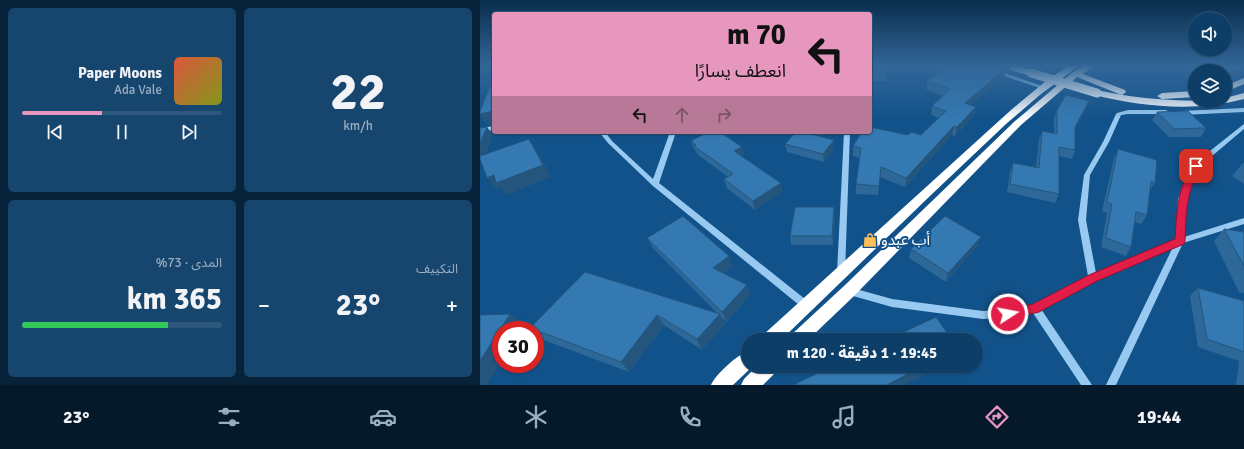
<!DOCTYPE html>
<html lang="ar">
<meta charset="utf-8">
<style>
:root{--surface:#0d3e68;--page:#16456e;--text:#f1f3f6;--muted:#9aaec0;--line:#2d577c;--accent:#e797bd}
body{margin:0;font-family:Signika,"Noto Sans Arabic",sans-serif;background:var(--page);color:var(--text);direction:rtl;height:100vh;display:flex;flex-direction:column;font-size:15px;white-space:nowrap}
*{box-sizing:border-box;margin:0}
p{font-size:13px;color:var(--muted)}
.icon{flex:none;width:22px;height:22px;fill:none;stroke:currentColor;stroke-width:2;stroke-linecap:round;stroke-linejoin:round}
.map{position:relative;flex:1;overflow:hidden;direction:ltr}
.sheet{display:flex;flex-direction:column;gap:8px;padding:8px;background:#072239;width:480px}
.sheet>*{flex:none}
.banner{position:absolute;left:12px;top:12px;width:380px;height:122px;border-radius:4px;box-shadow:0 1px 3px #0004,0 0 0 1px var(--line);direction:rtl;background:#e797bd;color:#111;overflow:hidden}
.tools{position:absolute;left:708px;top:12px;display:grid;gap:8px}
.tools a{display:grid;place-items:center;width:44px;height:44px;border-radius:50%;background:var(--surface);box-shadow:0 1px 3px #0004,0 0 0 1px var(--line);font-size:20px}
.speed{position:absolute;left:12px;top:321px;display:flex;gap:8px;font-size:20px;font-weight:700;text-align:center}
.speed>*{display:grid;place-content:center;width:52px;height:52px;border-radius:50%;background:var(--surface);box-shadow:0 1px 3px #0004,0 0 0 1px var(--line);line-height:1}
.speed .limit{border:6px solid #d22;background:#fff;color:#111}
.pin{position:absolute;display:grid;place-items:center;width:34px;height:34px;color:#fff;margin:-17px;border-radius:8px;box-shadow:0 2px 6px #0006}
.me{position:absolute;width:44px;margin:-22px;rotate:79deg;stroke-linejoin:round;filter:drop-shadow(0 0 3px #0008)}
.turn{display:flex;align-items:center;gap:14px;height:84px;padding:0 20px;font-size:18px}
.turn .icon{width:52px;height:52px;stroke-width:2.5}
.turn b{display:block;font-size:28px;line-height:34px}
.lanes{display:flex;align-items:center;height:38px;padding:0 20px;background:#0003;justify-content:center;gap:20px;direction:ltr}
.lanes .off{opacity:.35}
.big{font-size:30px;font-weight:800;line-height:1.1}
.sheet .tile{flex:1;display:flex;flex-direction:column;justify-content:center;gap:6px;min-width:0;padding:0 14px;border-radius:6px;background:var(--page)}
.sheet .dial{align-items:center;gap:0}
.dial b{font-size:52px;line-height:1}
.song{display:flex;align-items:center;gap:12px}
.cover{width:48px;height:48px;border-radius:6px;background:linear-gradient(135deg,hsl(10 70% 55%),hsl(70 70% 35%))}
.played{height:4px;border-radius:2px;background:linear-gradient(90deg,var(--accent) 40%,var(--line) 40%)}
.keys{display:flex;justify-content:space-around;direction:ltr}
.heat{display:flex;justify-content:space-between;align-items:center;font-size:22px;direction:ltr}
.charge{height:6px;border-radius:3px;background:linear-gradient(90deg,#34c759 73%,var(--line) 0)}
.sheet .tiles{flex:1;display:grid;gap:8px;grid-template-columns:repeat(2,1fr)}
.trip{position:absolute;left:261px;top:333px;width:242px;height:40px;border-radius:20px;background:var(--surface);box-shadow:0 1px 3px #0004,0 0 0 1px var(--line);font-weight:800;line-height:40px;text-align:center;direction:rtl}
.tabs{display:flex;height:64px;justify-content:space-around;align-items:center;background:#05192a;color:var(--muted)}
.tabs .icon{width:28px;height:28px}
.tabs .current{color:var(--accent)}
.tabs b{font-size:18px;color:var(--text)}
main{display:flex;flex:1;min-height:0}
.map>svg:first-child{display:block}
</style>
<main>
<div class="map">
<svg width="764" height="385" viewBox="0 0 764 385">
<rect width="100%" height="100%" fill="#11528a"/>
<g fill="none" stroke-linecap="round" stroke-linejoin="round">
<g fill="#97c9f1" fill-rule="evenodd">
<path d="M515,71h4l49,17 -5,1 -48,-16z"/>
<path d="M764,108v4l-63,3 -3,-2 3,-2z"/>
<path d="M648,110h38l3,2 -3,2h-38l-7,1 -12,27 -19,33 -4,45 10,53 80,-34 2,-40 9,-22 6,-11 8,-8 43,-34v5l-45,38 -6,10 -7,22 -2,38 60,-19v6l-61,19 -67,142h-10l67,-138 -77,34 -55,28 51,76h-11l-48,-72 -17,4 -33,2 -91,-12 -46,-13 -1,-3 1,-3 3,-1 43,12 91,12 33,-2 17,-5 55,-28 -10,-56 6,-45 19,-33 13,-28 1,-1z"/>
<path d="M14,126v4l-14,2v-4z"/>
<path d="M119,132h6l7,9 41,38 17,-47h6l-17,51 151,120 2,3 -2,3 -3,1 -3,-1 -151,-123 -45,-43z"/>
<path d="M364,132h6l-5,141 -1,2 -3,1 -3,-1 -1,-2z"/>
</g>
<g fill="#fff" fill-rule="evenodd">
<path d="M519,65h13l22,6 1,2 -4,3 -31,-9z"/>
<path d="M590,65h10l-39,29 -35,30 -75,71 -150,145h-20l2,-5 248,-225 36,-30z"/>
<path d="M605,65h10l-12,9 42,16 1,2 -4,3 -3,-1 -42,-17 -56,48 -167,171 -46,44h-19l2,-5 53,-49 171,-165 58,-49z"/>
<path d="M764,78v6l-19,8v-6z"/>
<path d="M617,90c43,10 85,11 128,11v-3l19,-5v6c-49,13 -101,8 -150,-4l-1,-2 1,-2z"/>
<path d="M715,91v6l-33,2 -5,-3 5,-3z"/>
<path d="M268,351v15h5l-20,19h-22c5,-11 26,-30 37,-34z"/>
<path d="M277,366h22l-3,6 -13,13h-22l3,-6z"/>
</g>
<path stroke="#fff" stroke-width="9" d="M551,73l66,20"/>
</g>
<g fill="#2d6899">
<path d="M390,65h17l-1,16h-16z"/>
<path d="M452,65h79l-1,6 -2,2 -3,-2 -1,6 -33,28 5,2 -2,9 -19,20 -3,-1 -47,52 -25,-10 -2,18 -22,-1v-10l4,-26 -7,-2v-10l55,-11h13l18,-17 -8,-3 1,-9 11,-10 -17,-7 1,-8 12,-9z"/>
<path d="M692,65h72v6l-2,2 -17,-2h-30v3l-14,-6h-5z"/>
<path d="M606,109l-11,20v21l-3,9 -13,-3v38l-4,9 -48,-11 3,-21 3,-8 23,4 3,-28 3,-8 12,2v-15l3,-8z"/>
<path d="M677,112l49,16 -5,9h-32l-17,-17z"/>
<path d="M211,141l51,6 2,8 -2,1 41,36 -28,18 -28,-22 -3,-9 4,-2 -31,-23 -1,-3 -2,-2z"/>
<path d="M305,144l49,5 -10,13 -37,-10z"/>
<path d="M638,149l37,34 -5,7 -3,25 -6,9 -6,-2 -4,25 -5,9 -25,-9 6,-34 -5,-2 12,-53z"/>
<path d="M764,163v21l-12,-8 10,-12z"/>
<path d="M354,207l1,9 -2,29h-42l-1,-9z"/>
<path d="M744,229l20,3v61l-5,-1 -25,-51z"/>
<path d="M167,238l86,28 -9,7 26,22 -23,27 -6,-5 4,7 -23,26 -38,-25 -35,47 -88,-33 -6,-6v-3h-3l-2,-2 55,-56 132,41 -64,-65z"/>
<path d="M498,245l-32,37 -37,-24 2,-9z"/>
<path d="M718,288l46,13v84h-8l3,-24 -41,-14 -8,-51z"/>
</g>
<g fill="#24557d">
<path d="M530,65h1l-1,6 -2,2z"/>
<path d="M764,67v4l-2,2 -17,7v-5z"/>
<path d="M526,68l-2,9 -41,35 2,-9z"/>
<path d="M609,101l-3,8 -15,27 4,-9z"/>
<path d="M496,107l-2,9 -19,20 2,-9z"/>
<path d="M14,111v13l-7,1 -7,-9v-2z"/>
<path d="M474,126l-2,9 -47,52 1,-9z"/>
<path d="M7,127l6,8 -7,18 -6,3v-12z"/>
<path d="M49,139l8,12 15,26 -46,18 -5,-7 -5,2 -9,-12 7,-3z"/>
<path d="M354,140v9l-10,13 -1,-8z"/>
<path d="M262,147l2,8 -7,4 -3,-8z"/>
<path d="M301,183l2,9 -28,18 -2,-9z"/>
<path d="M354,207l1,9 -2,29 -1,-9z"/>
<path d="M501,237l-3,8 -32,37 2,-9z"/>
<path d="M249,256l4,10 -15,12 -5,-10z"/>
<path d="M267,285l3,10 -23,27 -5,-10z"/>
<path d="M30,314l13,11 -3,5h-19v31l-14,24h-7v-24z"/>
<path d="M240,314l5,10 -23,26 -5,-11z"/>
<path d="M177,315l7,10 -35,47 -8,-10z"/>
<path d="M443,366h18l-36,19h-18z"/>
</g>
<g fill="#3479b2" stroke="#24557d">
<path d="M390,65h17l-1,8h-16z"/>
<path d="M463,65h54l9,3 -41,35 11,4 -19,20 -3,-1 -48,52 -25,-11 -2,19 -23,-2 5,-36 -8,-2 9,-14h8v-5l38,8 3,-3 10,3 25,-24 -14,-5 18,-17 -23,-8 18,-14z"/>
<path d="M714,65h50v2l-19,8v-4h-15z"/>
<path d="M14,76v35l-14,3v-3z"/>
<path d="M586,95l23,6 -14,26v23l-16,-3v47l-49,-10 3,-21 26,5 3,-37 15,3v-24z"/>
<path d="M708,111l18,17 -32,1 -17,-17z"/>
<path d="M7,127l-7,17v-16z"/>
<path d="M228,132h12l22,15 -8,4 47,32 -28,18 -29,-22 9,-5 -39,-28 2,-1 -5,-4z"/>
<path d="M316,132h7l31,8 -11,14 -38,-10z"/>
<path d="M49,139l14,26 -47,18 -2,-8 -7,3 -7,-19v-3z"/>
<path d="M638,149l39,11 -2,23 -4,-2 -4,34 -11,-3 -5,35 -25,-9 6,-34 -5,-2z"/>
<path d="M315,207h39l-2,29h-42z"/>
<path d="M203,216l46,40 -16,12 34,17 -25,27 -75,-74z"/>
<path d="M465,216l36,21 -33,36 -37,-24z"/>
<path d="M744,229l20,3v34z"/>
<path d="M105,272l135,42 -23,25 -40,-24 -36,47 -91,-34z"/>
<path d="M718,288l46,13v51l-37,-13z"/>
<path d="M30,314l-30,47v-46z"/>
<path d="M456,317l16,23h-65z"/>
<path d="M353,366h90l-36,19h-94z"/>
</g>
<linearGradient id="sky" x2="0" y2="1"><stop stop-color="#092d4c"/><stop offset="0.55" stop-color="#326698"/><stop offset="1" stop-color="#326698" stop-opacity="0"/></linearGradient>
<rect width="764" height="119" fill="url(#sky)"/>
<path fill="#e11d48" stroke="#92132f" d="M716,163l5,3c-15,28 -15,45 -16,75l-1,3 -87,37 -58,31 -31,7 -5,-2 -1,-3 1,-4 30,-6 56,-29 86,-36c2,-29 2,-49 18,-75z"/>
<defs>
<symbol id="shop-bare" viewBox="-9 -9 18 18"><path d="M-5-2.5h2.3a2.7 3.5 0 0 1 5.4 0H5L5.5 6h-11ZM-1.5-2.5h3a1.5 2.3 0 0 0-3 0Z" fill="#ffbe57" stroke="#11528a" stroke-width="2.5" paint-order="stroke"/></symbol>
</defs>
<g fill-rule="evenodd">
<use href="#shop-bare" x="380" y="230" width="20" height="20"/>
</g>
<g text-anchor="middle" stroke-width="4" stroke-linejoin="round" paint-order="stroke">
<g font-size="15" fill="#fff" stroke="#11528a" text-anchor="start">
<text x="401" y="245">أب عبدو</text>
</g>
</g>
</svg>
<div class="tools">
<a><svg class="icon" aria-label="sound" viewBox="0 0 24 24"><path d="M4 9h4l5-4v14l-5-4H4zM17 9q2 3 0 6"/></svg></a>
<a><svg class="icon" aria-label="layers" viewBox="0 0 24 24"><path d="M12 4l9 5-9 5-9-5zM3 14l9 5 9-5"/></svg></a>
</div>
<div class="speed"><div class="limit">30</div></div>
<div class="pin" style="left:716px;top:166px;background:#d93025"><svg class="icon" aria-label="arrive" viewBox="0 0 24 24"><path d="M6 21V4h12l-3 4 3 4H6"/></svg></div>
<svg class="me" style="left:528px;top:314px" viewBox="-20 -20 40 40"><circle r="17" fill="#e11d48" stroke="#fff" stroke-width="3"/><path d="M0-11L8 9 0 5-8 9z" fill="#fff"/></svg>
<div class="trip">19:45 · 1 دقيقة · 120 m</div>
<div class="banner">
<div class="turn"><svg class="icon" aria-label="left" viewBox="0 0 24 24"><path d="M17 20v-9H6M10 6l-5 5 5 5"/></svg><div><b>70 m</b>انعطف يسارًا</div></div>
<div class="lanes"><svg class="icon" aria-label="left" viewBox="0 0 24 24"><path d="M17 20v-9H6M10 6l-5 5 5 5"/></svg><svg class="icon off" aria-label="ahead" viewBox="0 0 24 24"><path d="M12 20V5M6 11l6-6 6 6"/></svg><svg class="icon off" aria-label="right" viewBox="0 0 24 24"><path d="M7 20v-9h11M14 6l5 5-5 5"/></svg></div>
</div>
</div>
<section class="sheet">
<div class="tiles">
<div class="tile dial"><b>22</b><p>km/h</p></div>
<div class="tile">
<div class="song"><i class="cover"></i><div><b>Paper Moons</b><p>Ada Vale</p></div></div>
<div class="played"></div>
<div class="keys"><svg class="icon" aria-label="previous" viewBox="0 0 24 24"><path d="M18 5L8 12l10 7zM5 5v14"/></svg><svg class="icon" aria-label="pause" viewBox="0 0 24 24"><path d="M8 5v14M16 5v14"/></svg><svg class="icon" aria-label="next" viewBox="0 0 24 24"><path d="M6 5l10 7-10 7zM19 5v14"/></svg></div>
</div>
<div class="tile"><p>التكييف</p>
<div class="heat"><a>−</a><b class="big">23°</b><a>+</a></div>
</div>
<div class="tile"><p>المدى · 73%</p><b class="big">365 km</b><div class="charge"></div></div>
</div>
</section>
</main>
<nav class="tabs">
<b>19:44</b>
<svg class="icon current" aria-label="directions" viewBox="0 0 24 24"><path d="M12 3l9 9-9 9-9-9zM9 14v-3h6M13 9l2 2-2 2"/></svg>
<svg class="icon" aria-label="music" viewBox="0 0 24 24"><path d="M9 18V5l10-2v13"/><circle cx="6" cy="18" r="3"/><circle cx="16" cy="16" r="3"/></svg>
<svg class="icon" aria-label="phone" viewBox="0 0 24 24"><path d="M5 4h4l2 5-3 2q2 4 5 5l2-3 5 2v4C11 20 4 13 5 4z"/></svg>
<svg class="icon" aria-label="climate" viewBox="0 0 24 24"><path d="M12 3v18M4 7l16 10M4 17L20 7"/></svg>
<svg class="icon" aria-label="car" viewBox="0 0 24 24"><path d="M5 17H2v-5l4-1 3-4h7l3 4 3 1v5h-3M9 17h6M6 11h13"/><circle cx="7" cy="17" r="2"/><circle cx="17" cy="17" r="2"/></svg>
<svg class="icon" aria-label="filters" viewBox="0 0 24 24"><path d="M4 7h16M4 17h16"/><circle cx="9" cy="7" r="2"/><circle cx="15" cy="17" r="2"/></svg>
<b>23°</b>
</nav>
